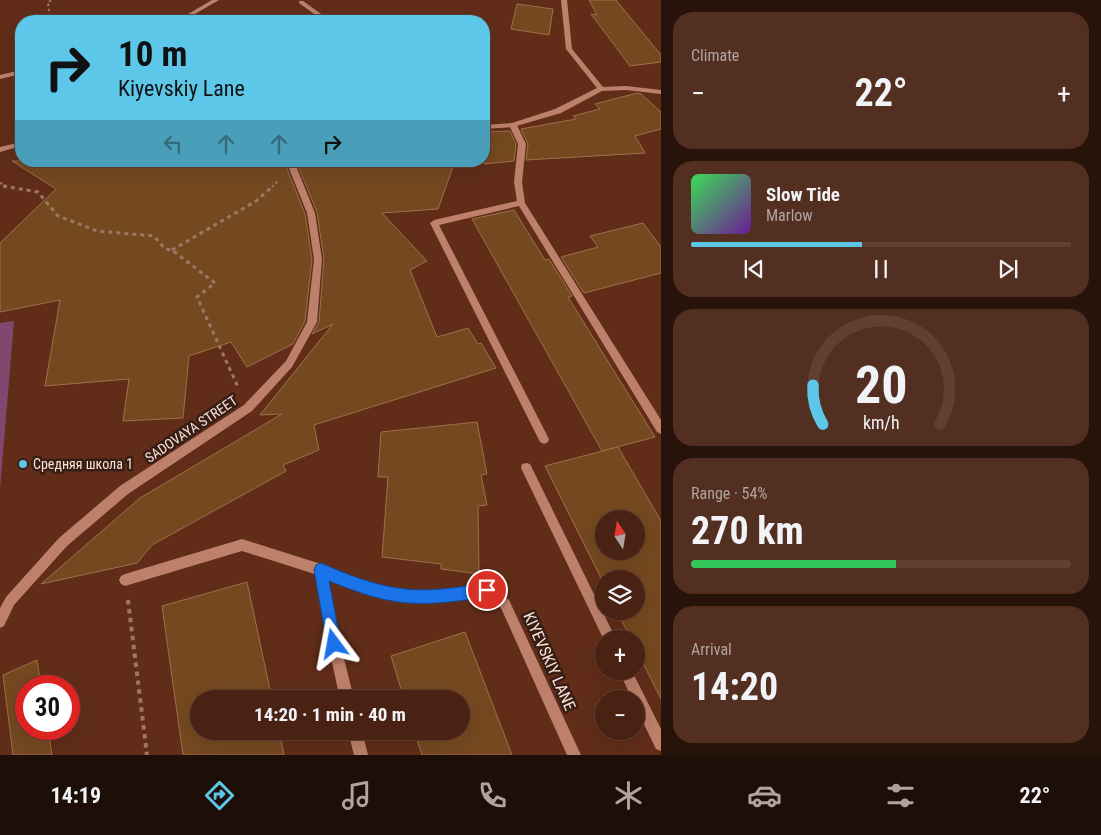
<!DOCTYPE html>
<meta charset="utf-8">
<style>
:root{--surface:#492213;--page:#532f21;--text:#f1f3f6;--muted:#b1a4a0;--line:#613f33;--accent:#5cc7e8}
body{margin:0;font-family:"Roboto Condensed",sans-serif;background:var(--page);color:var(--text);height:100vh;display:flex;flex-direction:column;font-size:19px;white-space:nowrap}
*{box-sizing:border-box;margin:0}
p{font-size:16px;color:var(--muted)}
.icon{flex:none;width:28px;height:28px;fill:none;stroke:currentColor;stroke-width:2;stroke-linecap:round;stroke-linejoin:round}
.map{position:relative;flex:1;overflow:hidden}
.details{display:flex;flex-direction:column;gap:12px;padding:12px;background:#28130a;width:440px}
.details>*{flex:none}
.hud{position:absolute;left:15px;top:15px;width:475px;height:152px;border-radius:20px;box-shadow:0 5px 20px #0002,0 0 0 1px var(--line);background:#5cc7e8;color:#111;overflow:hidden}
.needle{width:32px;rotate:348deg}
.buttons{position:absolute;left:595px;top:510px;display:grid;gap:10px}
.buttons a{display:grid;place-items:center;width:50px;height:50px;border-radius:50%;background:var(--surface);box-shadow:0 5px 20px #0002,0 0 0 1px var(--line);font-size:25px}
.speed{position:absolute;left:15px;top:675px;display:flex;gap:10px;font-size:25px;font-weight:700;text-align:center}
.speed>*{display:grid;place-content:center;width:65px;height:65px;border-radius:50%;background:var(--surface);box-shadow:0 5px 20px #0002,0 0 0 1px var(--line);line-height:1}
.speed .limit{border:8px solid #d22;background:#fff;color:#111}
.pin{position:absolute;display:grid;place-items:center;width:42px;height:42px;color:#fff;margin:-21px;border:2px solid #fff;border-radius:50%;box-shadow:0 1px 5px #0007}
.me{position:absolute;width:55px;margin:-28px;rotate:347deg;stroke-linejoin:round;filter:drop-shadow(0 0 4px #0008)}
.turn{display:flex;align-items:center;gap:18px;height:105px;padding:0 20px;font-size:22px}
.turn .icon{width:65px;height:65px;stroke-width:2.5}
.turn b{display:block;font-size:35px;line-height:42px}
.lanes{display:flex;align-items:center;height:48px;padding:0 20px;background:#0003;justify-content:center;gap:25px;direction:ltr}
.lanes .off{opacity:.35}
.big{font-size:38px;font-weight:700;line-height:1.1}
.details .card{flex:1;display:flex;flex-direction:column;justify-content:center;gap:8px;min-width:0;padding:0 18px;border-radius:20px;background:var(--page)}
.details .dial{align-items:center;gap:0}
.dial svg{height:130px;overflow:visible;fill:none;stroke:var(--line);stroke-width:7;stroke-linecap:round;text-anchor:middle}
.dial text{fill:var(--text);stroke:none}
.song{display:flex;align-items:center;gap:15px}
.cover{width:60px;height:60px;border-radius:8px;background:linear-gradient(135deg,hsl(130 70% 55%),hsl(280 70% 35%))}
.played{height:5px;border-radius:2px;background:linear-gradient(90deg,var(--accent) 45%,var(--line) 45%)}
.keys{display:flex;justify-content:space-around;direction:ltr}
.heat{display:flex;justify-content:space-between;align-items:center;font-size:28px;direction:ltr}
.charge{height:8px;border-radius:4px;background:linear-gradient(90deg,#34c759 54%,var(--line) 0)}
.trip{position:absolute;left:190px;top:690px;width:280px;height:50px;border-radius:25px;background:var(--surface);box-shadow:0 5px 20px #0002,0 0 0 1px var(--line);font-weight:700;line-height:50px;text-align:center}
.dock{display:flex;height:80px;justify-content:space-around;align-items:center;background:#1d0e08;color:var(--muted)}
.dock .icon{width:35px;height:35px}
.dock .selected{color:var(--accent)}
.dock b{font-size:22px;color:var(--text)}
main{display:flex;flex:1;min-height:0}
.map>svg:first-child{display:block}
</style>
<main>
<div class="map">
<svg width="661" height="755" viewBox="0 0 661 755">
<rect width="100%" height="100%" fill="#612d19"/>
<path fill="#82476f" d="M14,321l-14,168v-166z"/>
<g fill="#754920" stroke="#9f7048" fill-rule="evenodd">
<path d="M589,0h27l45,55v7l-31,4 -39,-52 6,1z"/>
<path d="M517,4l36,5 -4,26 -38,-6z"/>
<path d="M637,93l4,1 20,18v17l-26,7 10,17 -119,7 2,-16 -7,-15 55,-10 -3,-3 27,-7 -5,-5z"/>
<path d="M510,131l6,13 -2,17 -30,3v-32z"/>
<path d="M12,161h272l21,53 7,45 -7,62 -12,23 -46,23 -16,-25 -42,14 -6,62 -60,3 6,-42 -84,7 15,-86 -60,12v-69l56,-54z"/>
<path d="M296,161h32l1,5h65v-5h61l-17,48 -56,4 45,48 -17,9 27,67 31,-9 10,16 3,-1 15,25 -182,57 5,25 -36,15 3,6 -134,74 -15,18 -96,21 99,-86 142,-84 -22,1 73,-91 -21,10 7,-12 5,-63 -7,-47z"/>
<path d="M514,210l31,50 4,-1 23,37 -4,1 87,140 -53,14 -130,-232z"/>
<path d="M643,223l18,24v26l-77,20 -23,-36 37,-10 -8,-11z"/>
<path d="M477,422l10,52 -6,1 6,30 -9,1 1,68 -38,-5v-5l-59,-7 6,-80h-10l3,-45z"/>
<path d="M618,447l43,74v178l-25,-50v-10h-5l-14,-28h19v-32h-32v5l-59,-118zM604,519h32v32h-32z"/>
<path d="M247,582l25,117h-73v32h80l5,24h-101l-21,-149z"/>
<path d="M465,632l47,123h-90l-8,-24h47v-32h-57l-13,-43z"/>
<path d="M37,660l4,26h-15v43h22l4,26h-39l-10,-80z"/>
</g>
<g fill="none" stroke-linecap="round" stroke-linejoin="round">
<g stroke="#9f7565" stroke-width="2" stroke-dasharray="2.5 2.5" stroke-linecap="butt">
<path d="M50,21l-2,-19 5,-2"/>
<path d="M281,21l8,-6"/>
<path d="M0,183l9,4"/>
<path d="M272,187l6,-6"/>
</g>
<g stroke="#9f7565" stroke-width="3" stroke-dasharray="4 4" stroke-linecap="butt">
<path d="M3,186l35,6 20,24 39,15 57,5 11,13 7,1 43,33 -18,14 41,90"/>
<path d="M172,250l84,-49 17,-15"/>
</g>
<path stroke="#9f7565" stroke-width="4" stroke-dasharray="4.5 4.5" stroke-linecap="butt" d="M128,600l19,155"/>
<g fill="#bd816b" fill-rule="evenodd">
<path d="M299,1h4l28,20h-7l-25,-18z"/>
<path d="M510,123h6l10,21 -4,38 3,21 136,217v14l-4,-2 -138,-226 -80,19 110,214 -1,3 -4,2 -4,-2 -110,-219 4,-3 83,-19 -3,-19 4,-38 -9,-19z"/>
<path d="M526,463l4,1 86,175 -12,1 -83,-172 1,-4z"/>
<path d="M242,539l79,25 4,2 2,4 -2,4 -4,2 -79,-25 -117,35 -4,-2 -2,-4 2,-4 4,-2z"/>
<path d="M619,671h13l29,58v22l-5,-2 -20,-41v-9h-4z"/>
</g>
<g fill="#bd816b" fill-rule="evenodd">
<path d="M212,0h7l-36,21h-7z"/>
<path d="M561,0h6l5,49 31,38 23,-1 35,4v4l-35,-4 -24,1 -41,22 -48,14 -29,2v-4l28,-2 43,-14 42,-21 -31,-39z"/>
<path d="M21,70v4l-21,5v-4z"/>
<path d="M21,142v4l-21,6v-5z"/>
<path d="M286,161h8l21,52 7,46 -5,63 -25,45 -40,44 -124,83 -61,52 -53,59 -10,21 -4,2v-20l6,-11 53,-59 61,-52 124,-81 42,-44 21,-39 7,-63 -7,-46z"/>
<path d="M321,564c28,11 58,24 89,26 26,2 52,-2 77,-6l22,16 72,155h-14l-66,-147 -16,-12c-25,4 -52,9 -78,6 -27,-3 -53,-13 -79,-23l8,47 18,73h-14l-16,-73 -9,-56 2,-4z"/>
<path d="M348,731h14l6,24h-14z"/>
</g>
</g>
<path fill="#1a73e8" stroke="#114b97" d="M321,563c25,11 50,21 77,25 29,5 61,-1 89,-5l5,2 2,5 -2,5 -5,2c-28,4 -59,9 -88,5 -24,-3 -47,-12 -70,-21l12,63 -2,5 -5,3 -5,-3 -2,-5 -13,-74 2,-5z"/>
<circle fill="#5cc7e8" stroke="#361e15" stroke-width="2" cx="23" cy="464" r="5"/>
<g text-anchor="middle" stroke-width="5" stroke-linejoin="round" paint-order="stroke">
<g font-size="14" fill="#fde2d8" stroke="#361e15">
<text transform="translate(191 429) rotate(-34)" y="5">SADOVAYA STREET</text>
</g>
<g font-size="14" fill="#fde2d8" stroke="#361e15" text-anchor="start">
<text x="33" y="469">Средняя школа 1</text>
</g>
<g font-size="16" fill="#fde2d8" stroke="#361e15">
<text transform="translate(550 661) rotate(66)" y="6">KIYEVSKIY LANE</text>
</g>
</g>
</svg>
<div class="buttons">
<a><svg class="needle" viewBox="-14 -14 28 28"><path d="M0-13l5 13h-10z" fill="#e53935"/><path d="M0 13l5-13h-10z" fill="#b1a4a0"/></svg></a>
<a><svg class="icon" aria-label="layers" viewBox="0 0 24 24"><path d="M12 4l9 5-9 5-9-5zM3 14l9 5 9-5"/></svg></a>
<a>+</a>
<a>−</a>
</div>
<div class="speed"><div class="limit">30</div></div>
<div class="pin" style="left:487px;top:590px;background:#d93025"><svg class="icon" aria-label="arrive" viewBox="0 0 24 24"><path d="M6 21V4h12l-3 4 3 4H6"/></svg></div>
<svg class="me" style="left:334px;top:644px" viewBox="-20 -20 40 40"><path d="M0-17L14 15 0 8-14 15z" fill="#1a73e8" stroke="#fff" stroke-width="4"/></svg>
<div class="trip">14:20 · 1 min · 40 m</div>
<div class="hud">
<div class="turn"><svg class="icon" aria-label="right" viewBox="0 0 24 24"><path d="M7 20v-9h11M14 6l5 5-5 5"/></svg><div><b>10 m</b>Kiyevskiy Lane</div></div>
<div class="lanes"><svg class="icon off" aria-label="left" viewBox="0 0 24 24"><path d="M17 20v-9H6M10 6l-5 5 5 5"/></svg><svg class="icon off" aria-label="ahead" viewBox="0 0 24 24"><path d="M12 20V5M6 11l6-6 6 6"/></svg><svg class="icon off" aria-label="ahead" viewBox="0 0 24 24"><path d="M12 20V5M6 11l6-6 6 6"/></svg><svg class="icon" aria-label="right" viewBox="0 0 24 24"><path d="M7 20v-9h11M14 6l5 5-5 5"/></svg></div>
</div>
</div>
<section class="details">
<div class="card"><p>Climate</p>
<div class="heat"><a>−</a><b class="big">22°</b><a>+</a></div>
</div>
<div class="card">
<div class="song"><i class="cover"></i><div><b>Slow Tide</b><p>Marlow</p></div></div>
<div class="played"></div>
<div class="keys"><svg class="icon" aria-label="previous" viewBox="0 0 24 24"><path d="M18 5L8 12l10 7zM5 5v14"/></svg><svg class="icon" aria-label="pause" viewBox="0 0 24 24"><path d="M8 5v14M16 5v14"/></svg><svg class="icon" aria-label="next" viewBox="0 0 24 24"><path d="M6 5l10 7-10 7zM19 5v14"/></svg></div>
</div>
<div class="card dial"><svg viewBox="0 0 100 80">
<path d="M14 69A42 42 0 1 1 86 69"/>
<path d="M14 69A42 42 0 0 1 8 45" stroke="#5cc7e8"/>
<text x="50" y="56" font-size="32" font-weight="700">20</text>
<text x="50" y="72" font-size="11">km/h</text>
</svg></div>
<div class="card"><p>Range · 54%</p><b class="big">270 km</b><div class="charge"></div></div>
<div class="card"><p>Arrival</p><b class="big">14:20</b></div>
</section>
</main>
<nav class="dock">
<b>14:19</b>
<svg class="icon selected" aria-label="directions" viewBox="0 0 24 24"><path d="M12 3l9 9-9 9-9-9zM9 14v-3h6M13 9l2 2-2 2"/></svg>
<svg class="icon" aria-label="music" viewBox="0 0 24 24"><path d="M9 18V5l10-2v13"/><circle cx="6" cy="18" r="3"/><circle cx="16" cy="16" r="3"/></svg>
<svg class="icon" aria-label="phone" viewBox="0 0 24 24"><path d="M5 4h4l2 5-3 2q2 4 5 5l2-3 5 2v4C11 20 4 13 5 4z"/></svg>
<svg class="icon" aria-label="climate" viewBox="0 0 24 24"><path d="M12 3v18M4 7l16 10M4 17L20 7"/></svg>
<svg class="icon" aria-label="car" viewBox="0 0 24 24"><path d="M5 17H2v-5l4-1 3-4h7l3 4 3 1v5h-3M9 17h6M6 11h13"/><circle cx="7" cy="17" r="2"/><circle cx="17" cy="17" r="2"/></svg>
<svg class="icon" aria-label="filters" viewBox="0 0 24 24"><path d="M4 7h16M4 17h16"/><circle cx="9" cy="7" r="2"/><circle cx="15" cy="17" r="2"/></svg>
<b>22°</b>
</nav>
